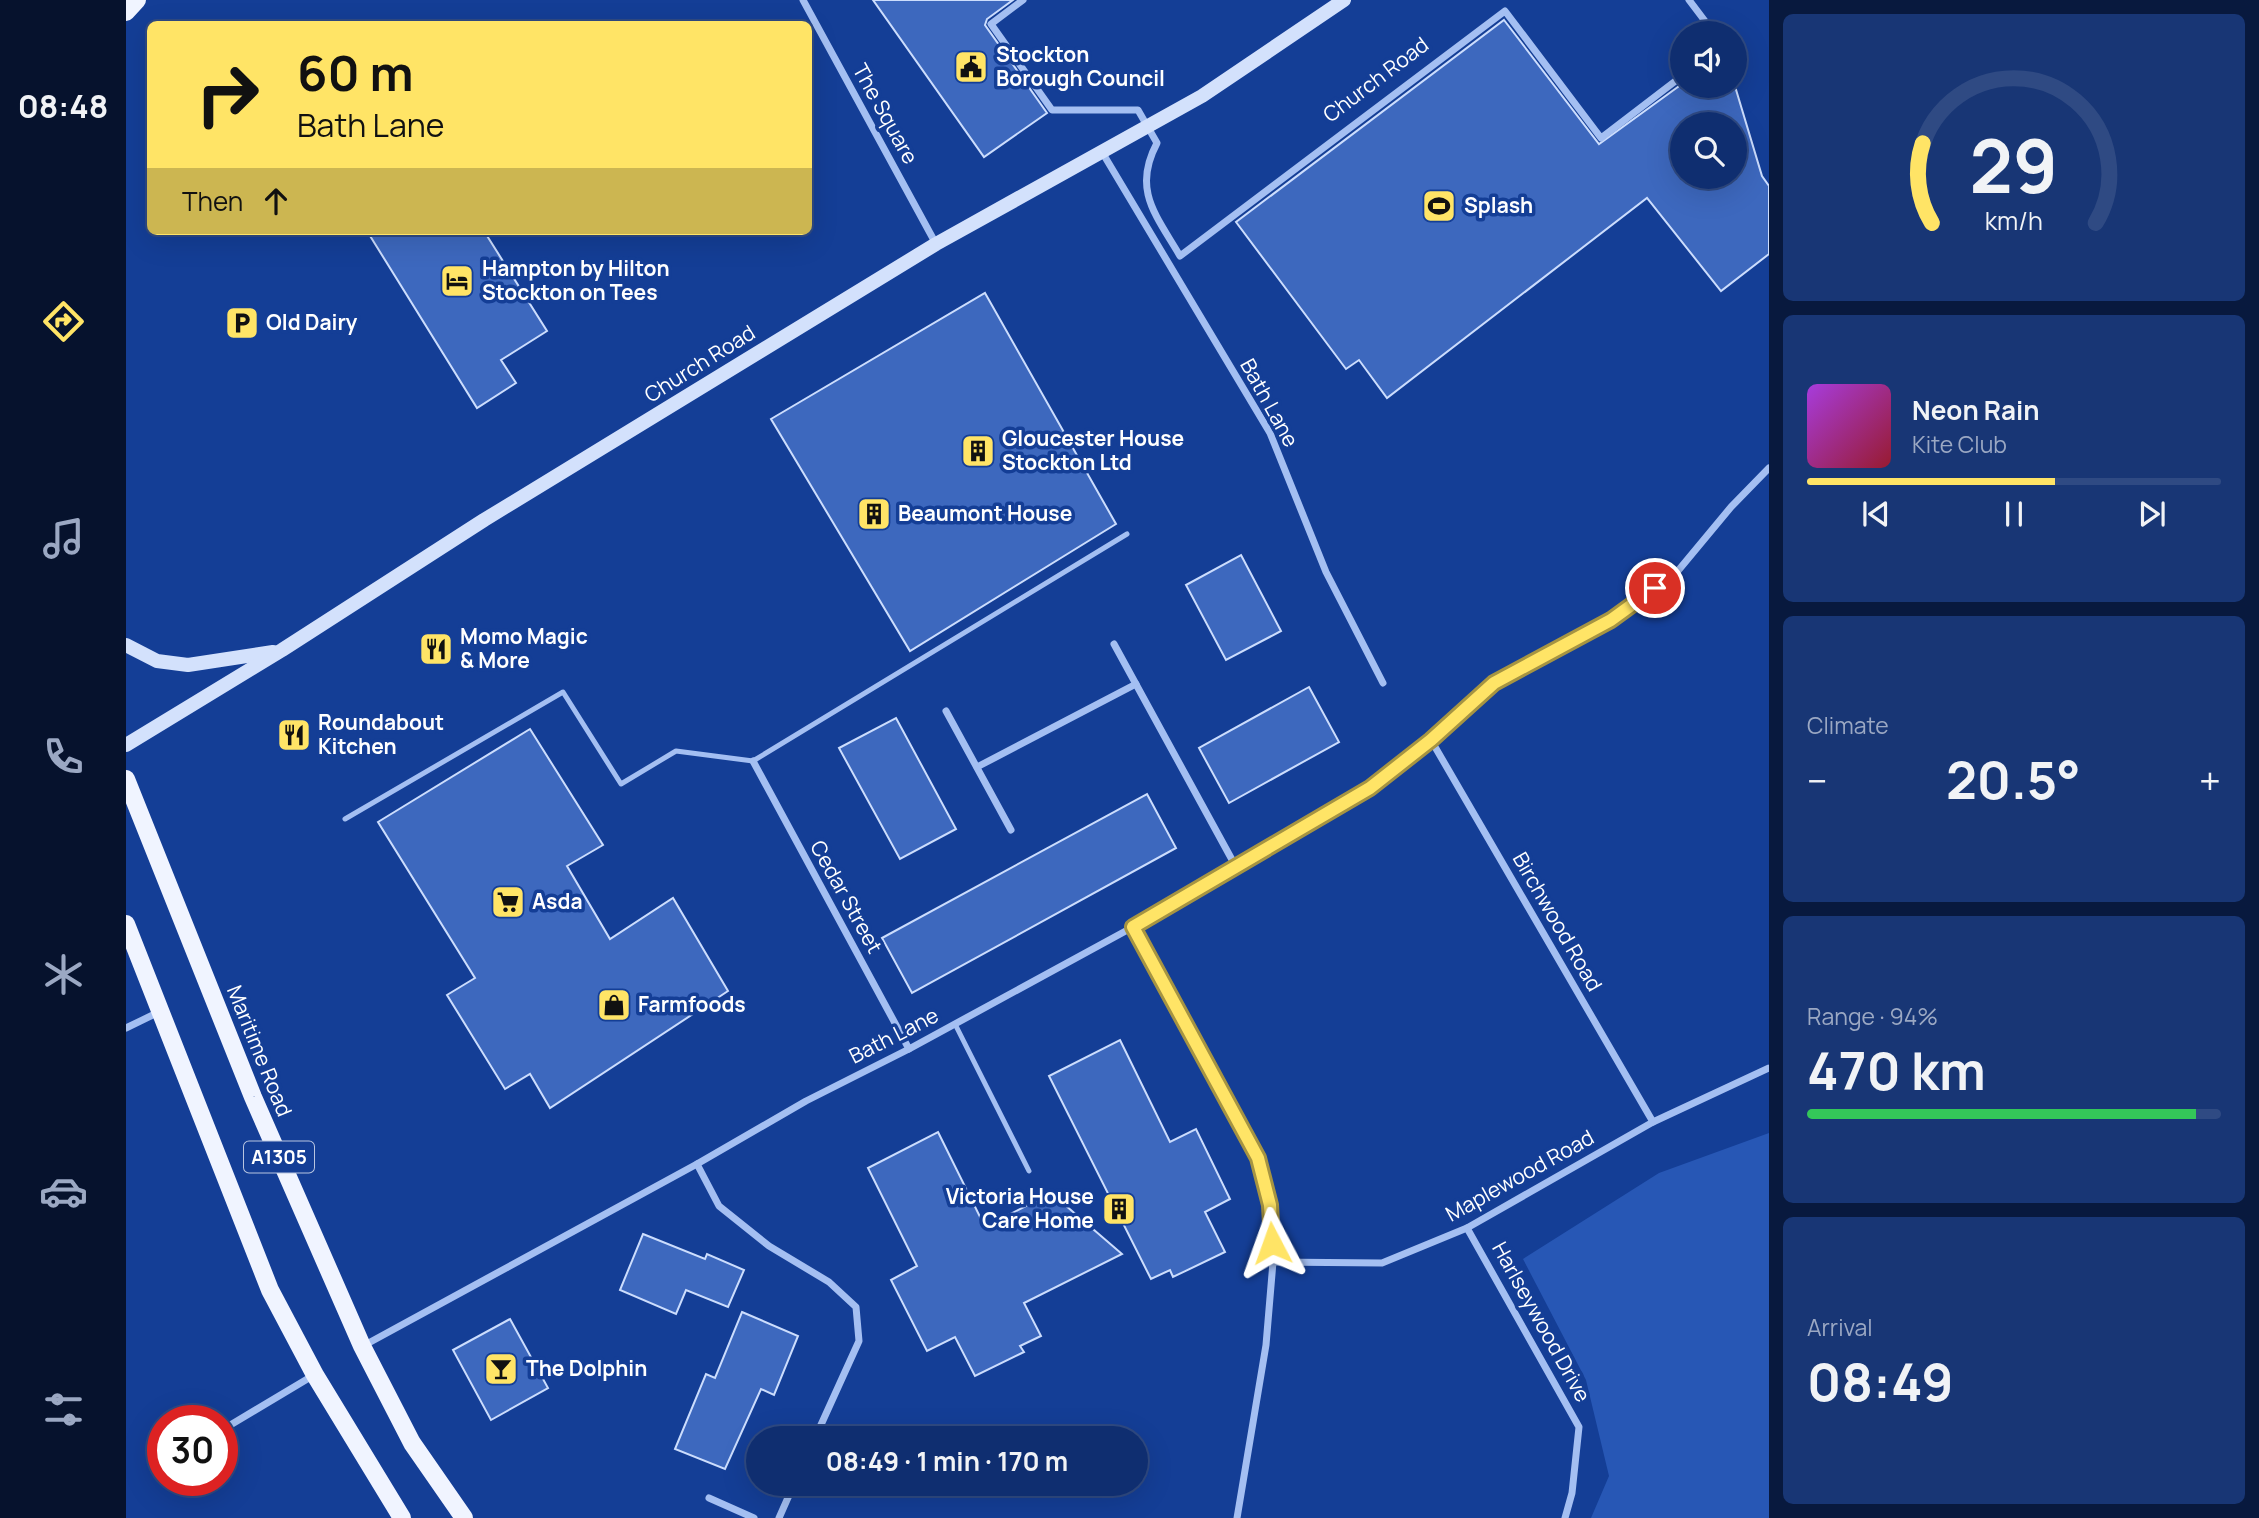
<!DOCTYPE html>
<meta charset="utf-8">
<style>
:root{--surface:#0f2e70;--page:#183675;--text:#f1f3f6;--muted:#9ba8c3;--line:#2f4a83;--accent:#ffe466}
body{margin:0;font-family:Manrope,sans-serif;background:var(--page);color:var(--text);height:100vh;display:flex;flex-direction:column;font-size:26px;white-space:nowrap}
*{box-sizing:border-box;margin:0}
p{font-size:23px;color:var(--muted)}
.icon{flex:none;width:38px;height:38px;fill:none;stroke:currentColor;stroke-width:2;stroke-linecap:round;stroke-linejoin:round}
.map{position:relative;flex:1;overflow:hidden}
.sheet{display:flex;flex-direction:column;gap:14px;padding:14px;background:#08193e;width:490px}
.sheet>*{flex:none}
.top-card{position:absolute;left:21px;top:21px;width:665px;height:214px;border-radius:10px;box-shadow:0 7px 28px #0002,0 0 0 2px var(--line);background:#ffe466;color:#111;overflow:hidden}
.controls{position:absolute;left:1544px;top:21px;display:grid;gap:14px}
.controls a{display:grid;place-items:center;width:77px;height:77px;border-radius:50%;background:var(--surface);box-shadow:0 7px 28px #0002,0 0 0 2px var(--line);font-size:35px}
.speed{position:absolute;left:21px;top:1405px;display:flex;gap:14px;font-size:35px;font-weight:700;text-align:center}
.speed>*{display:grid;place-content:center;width:91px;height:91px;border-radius:50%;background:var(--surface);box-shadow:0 7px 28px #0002,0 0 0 2px var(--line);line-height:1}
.speed .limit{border:10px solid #d22;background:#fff;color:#111}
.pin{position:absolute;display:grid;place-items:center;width:60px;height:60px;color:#fff;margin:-30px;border:4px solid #fff;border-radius:50%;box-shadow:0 2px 7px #0007}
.me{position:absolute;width:77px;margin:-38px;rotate:356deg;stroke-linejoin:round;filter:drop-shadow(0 0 5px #0008)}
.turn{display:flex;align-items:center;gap:24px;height:147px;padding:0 35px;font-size:32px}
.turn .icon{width:91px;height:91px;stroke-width:2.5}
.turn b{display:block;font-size:49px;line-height:60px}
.then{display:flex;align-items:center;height:66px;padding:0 35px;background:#0003;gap:14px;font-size:26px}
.big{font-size:52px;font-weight:700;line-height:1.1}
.sheet .card{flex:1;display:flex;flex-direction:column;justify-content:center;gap:10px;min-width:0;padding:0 24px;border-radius:10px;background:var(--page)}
.sheet .dial{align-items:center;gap:0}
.dial svg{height:182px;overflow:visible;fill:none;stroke:var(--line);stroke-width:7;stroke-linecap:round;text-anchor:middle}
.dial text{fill:var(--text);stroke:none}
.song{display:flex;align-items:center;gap:21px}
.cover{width:84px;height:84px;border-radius:10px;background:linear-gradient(135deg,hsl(280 70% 55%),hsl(350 70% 35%))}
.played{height:7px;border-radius:4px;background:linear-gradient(90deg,var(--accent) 60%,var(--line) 60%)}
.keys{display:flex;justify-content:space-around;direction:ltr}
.heat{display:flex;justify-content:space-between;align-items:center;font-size:38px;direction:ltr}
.charge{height:10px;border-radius:5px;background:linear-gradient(90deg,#34c759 94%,var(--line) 0)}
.trip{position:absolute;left:620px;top:1426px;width:402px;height:70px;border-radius:35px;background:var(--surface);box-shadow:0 7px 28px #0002,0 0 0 2px var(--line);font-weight:700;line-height:70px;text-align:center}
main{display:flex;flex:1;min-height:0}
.tab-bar{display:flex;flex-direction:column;width:126px;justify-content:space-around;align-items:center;background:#06122d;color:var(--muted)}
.tab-bar .icon{width:49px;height:49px}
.tab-bar .selected{color:var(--accent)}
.tab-bar b{font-size:32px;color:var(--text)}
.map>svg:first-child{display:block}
</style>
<main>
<nav class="tab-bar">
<b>08:48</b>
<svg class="icon selected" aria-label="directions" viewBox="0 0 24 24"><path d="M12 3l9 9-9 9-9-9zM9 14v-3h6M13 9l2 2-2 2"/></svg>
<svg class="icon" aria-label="music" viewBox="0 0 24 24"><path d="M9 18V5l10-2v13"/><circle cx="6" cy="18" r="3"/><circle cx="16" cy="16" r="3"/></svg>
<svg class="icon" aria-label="phone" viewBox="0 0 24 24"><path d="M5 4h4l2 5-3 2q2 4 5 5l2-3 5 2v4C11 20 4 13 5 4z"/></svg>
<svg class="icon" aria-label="climate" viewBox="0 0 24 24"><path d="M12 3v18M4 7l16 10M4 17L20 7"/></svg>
<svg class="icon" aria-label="car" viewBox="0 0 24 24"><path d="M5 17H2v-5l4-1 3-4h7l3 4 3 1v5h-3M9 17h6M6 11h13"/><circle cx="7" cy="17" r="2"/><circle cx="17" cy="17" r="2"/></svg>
<svg class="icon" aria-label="filters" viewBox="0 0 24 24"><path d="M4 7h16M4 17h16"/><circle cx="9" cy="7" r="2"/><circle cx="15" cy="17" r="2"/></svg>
</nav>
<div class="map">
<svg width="1643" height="1518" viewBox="0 0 1643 1518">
<rect width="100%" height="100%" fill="#143e96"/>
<path fill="#2757b5" d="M1643,1133v385h-178l18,-42 -23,-96 -63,-121 136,-86z"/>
<g fill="#3d68be" stroke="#ccddfd" stroke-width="2" fill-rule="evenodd">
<path d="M747,0h140l-26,19 -2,6 62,88 -63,44z"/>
<path d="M1378,20l95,124 83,-60 52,-1 28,93 7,10v68l-48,37 -74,-93 -260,200 -28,-38 -13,9 -110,-147zM1556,124h52v53h-52z"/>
<path d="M241,231h117l63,100 -46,29 15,23 -39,25z"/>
<path d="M859,293l131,231 -206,127 -139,-232z"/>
<path d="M1115,555l40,76 -55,29 -40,-75z"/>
<path d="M1183,687l30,55 -110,61 -30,-55z"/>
<path d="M770,718l60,111 -56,30 -61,-111z"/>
<path d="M404,729l73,116 -36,21 43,73 63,-41 55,93 -178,117 -20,-34 -25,15 -58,-94 28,-17 -97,-156z"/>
<path d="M1021,794l29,54 -264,145 -30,-55z"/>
<path d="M994,1040l50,102 26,-13 34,70 -25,13 20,40 -52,25 -3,-7 -19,9 -102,-203z"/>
<path d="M812,1132l47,95 66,-34 71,61 -98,49 17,33 -21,10 4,6 -49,24 -20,-39 -28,14 -36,-71 26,-14 -49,-98z"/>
<path d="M517,1234l62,25 2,-5 37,16 -16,37 -42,-17 -10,24 -56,-24z"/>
<path d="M616,1312l56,24 -24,59 -13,-6 -36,80 -50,-20 31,-75 9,4z"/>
<path d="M384,1319l38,69 -57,32 -38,-70z"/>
</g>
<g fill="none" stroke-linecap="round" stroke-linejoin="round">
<g stroke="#a4bff2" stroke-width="5">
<path d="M219,819l218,-127 58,92 55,-33 77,10 374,-227"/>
<path d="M829,1024l74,147"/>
</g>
<g stroke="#a4bff2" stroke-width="7">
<path d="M677,0l133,244"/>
<path d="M897,0l-32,24 61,86h86l19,33c-25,47 -1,72 23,113l325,-245 96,127 81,-62"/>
<path d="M1563,0l25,33"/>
<path d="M976,152l168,281 56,139 57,111"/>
<path d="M988,644l122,223"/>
<path d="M820,711l65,119"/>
<path d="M1305,740l222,382"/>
<path d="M627,761l156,288"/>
<path d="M851,767l159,-83"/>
<path d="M1007,927l125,231 12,47 3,57 -7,83 -29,173"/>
<path d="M0,1028l35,-17"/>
<path d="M571,1164l22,42 50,40 60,36 27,25 3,34 -44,97"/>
<path d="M1341,1228l112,199 -7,66 -7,25"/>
<path d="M1147,1262l109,1 85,-35 186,-106 116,-54"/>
<path d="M237,1346l334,-182 109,-63 103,-52 224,-122 237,-139 61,-48 63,-57 117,-63 66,-48 54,-65 38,-39"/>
<path d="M96,1430l92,-55"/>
<path d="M583,1498l45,20"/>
<path d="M653,1518l15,-34"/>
</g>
<g stroke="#d3e1fc" stroke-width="14">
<path d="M0,645l31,16 31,4 85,-13"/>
<path d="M0,745l156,-95 202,-130 452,-276 266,-148 142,-96"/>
</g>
<g stroke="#f0f4ff" stroke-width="18">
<path d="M0,12l11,-12"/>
<path d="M0,779l127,318 109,249 50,97 52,75"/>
<path d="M0,924l144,366 45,85 87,143"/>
</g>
</g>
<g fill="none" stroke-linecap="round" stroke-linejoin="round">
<defs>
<path id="route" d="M1146,1243l-2,-38 -12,-47 -125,-231 237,-139 61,-48 63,-57 117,-63 44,-32"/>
</defs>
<use href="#route" stroke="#a69442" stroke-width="18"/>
<use href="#route" stroke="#ffe466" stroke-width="12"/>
</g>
<defs>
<symbol id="civic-square" viewBox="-11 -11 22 22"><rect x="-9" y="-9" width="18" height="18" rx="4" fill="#ffe466" stroke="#143e96"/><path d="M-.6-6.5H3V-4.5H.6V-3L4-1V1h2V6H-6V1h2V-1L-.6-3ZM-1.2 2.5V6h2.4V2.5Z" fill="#111"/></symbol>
<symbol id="stadium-square" viewBox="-11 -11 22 22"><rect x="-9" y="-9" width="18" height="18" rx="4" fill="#ffe466" stroke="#143e96"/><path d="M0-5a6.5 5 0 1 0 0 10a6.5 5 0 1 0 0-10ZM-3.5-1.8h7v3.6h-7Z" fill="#111"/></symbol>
<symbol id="hotel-square" viewBox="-11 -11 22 22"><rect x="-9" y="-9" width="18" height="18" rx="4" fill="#ffe466" stroke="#143e96"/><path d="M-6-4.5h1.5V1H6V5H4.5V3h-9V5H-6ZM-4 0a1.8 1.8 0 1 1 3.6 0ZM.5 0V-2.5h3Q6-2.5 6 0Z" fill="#111"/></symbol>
<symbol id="parking-square" viewBox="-11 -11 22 22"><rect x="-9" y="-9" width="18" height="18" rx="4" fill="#ffe466" stroke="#143e96"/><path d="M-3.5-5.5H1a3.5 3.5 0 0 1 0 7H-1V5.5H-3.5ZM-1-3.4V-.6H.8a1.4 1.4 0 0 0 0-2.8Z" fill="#111"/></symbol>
<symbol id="building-square" viewBox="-11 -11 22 22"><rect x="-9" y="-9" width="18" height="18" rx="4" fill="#ffe466" stroke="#143e96"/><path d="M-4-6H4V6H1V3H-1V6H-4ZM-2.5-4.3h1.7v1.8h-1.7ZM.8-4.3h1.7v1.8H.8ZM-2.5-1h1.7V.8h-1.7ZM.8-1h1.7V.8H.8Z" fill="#111"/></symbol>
<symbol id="restaurant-square" viewBox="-11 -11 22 22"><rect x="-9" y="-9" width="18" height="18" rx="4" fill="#ffe466" stroke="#143e96"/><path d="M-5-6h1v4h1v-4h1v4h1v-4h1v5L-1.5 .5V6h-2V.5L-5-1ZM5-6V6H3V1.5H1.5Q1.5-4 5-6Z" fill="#111"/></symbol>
<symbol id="supermarket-square" viewBox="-11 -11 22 22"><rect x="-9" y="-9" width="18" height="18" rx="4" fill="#ffe466" stroke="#143e96"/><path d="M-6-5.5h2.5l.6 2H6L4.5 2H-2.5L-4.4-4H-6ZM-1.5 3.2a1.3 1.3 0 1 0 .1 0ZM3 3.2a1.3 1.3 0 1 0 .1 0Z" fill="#111"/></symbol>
<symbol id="shop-square" viewBox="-11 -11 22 22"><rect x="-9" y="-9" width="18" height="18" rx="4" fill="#ffe466" stroke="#143e96"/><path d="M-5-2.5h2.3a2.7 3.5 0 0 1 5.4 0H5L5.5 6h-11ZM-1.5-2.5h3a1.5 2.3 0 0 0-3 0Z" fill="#111"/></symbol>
<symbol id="bar-square" viewBox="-11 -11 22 22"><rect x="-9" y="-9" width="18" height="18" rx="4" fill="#ffe466" stroke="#143e96"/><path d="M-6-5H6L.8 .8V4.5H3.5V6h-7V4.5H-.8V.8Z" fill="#111"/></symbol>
</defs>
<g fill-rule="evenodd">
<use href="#civic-square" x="826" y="48" width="38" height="38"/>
<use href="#stadium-square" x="1294" y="187" width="38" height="38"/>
<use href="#hotel-square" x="312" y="262" width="38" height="38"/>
<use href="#parking-square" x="97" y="304" width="38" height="38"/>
<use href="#building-square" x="833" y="432" width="38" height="38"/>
<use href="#building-square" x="729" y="495" width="38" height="38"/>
<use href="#restaurant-square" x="291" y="630" width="38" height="38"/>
<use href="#restaurant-square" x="149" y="716" width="38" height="38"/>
<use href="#supermarket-square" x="363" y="883" width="38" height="38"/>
<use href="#shop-square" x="469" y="986" width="38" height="38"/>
<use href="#building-square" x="974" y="1190" width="38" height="38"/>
<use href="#bar-square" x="356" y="1350" width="38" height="38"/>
</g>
<g text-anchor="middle" stroke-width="7" stroke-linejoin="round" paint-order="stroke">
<rect fill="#143e96" stroke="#b8c5e0" stroke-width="2" x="118" y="1141.5" width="70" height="31" rx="5"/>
<g font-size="19" font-weight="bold" fill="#fff">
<text x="153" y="1164">A1305</text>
</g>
<g font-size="21" font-weight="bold" fill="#fff" stroke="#143e96" text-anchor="start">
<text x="870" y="62">Stockton<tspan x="870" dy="24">Borough Council</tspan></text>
<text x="1338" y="213">Splash</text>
<text x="356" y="276">Hampton by Hilton<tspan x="356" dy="24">Stockton on Tees</tspan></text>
<text x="140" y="330">Old Dairy</text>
<text x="876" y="446">Gloucester House<tspan x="876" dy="24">Stockton Ltd</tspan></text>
<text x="772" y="521">Beaumont House</text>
<text x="334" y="644">Momo Magic<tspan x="334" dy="24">&amp; More</tspan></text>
<text x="192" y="730">Roundabout<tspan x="192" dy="24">Kitchen</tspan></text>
<text x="406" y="909">Asda</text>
<text x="512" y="1012">Farmfoods</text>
<text x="968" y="1204" text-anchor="end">Victoria House<tspan x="968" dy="24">Care Home</tspan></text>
<text x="400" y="1376">The Dolphin</text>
</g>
<g font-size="21" fill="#fff" stroke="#143e96">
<text transform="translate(1250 80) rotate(-37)" y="7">Church Road</text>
<text transform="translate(759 114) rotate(61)" y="7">The Square</text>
<text transform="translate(574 364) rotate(-32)" y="7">Church Road</text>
<text transform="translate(1143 403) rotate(61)" y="7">Bath Lane</text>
<text transform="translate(720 897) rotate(61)" y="7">Cedar Street</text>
<text transform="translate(1431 922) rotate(60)" y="7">Birchwood Road</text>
<text transform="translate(768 1036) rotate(-27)" y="7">Bath Lane</text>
<text transform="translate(133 1051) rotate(68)" y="7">Maritime Road</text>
<text transform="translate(1394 1176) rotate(-29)" y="7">Maplewood Road</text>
<text transform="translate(1415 1322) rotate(61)" y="7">Harlseywood Drive</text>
</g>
</g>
</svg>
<div class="controls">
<a><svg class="icon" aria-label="sound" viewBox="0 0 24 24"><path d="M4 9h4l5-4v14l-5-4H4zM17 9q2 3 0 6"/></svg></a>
<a><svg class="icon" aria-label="search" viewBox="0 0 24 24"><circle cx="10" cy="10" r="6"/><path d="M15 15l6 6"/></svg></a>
</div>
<div class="speed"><div class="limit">30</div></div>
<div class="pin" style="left:1529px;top:588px;background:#d93025"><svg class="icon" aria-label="arrive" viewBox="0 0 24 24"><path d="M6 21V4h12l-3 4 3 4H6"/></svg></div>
<svg class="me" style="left:1146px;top:1243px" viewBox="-20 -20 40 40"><path d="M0-17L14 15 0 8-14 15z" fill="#ffe466" stroke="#fff" stroke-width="4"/></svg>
<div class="trip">08:49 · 1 min · 170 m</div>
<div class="top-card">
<div class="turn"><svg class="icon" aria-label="right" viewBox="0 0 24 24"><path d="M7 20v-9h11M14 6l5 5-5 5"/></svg><div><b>60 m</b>Bath Lane</div></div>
<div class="then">Then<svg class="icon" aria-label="ahead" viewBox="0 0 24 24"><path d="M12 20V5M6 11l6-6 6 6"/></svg></div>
</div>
</div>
<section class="sheet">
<div class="card dial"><svg viewBox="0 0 100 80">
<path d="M14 69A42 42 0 1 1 86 69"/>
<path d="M14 69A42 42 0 0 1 10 34" stroke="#ffe466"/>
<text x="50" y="56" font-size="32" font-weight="700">29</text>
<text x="50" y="72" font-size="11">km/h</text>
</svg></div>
<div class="card">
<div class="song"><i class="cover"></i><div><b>Neon Rain</b><p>Kite Club</p></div></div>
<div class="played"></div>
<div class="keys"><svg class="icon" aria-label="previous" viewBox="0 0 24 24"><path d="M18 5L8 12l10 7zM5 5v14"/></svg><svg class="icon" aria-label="pause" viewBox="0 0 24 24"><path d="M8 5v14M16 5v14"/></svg><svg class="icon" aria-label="next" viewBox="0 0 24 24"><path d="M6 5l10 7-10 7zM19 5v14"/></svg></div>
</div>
<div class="card"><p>Climate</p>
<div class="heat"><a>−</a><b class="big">20.5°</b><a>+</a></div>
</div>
<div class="card"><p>Range · 94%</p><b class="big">470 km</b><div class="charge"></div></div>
<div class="card"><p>Arrival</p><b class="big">08:49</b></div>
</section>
</main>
